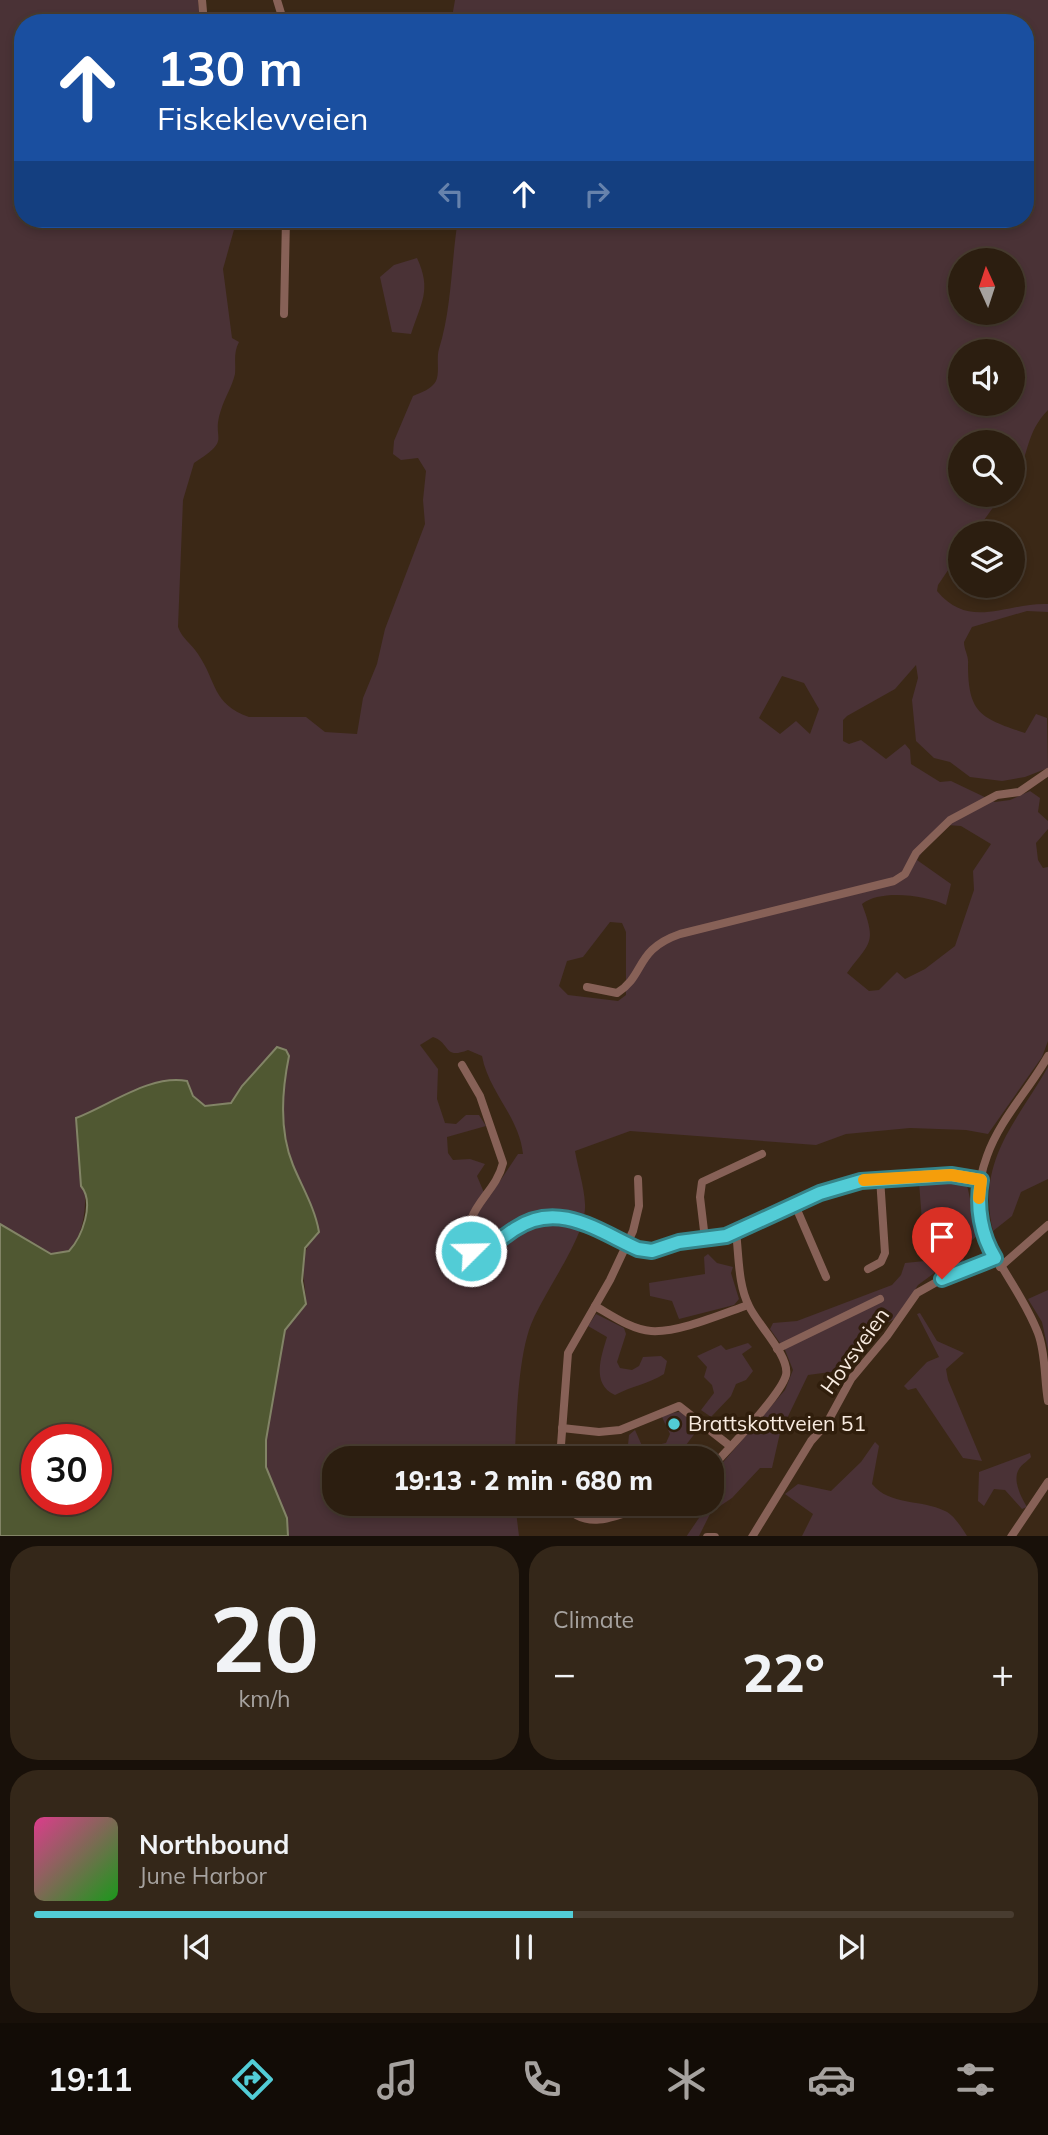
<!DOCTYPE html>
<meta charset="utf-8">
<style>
:root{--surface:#2c1e10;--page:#342719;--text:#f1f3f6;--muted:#a6a29f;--line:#483c30;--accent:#52ccd6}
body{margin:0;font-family:Mulish,sans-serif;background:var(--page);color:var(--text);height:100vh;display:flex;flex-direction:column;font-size:26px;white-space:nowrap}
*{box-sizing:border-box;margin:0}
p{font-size:23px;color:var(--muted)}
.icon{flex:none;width:38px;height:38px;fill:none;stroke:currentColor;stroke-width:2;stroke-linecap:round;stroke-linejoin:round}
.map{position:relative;height:1536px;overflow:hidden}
.drawer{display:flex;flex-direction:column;gap:10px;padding:10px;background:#181009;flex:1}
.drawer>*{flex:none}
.hud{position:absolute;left:14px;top:14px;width:1020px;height:214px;border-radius:28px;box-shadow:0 4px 10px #0003,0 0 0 2px var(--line);background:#1a4fa0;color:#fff;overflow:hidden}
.needle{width:46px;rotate:357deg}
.controls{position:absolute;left:948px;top:248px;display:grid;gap:14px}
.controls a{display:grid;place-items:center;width:77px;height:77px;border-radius:50%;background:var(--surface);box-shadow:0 4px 10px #0003,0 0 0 2px var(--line);font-size:35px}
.speed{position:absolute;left:21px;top:1424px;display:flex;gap:14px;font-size:35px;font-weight:700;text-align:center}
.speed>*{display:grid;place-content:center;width:91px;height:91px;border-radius:50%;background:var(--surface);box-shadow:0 4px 10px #0003,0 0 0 2px var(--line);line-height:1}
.speed .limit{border:10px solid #d22;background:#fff;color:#111}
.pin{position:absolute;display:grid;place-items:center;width:60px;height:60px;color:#fff;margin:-72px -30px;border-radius:50% 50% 50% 0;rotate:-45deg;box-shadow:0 0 7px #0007}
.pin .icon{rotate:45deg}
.me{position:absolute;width:77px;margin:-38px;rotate:67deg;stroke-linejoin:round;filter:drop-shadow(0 0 5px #0008)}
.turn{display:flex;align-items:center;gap:24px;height:147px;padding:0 28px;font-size:32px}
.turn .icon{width:91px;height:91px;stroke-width:2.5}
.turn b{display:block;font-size:49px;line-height:60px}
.lanes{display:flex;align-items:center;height:66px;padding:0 28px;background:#0003;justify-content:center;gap:35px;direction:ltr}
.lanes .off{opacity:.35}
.big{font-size:52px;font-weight:800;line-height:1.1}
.drawer .tile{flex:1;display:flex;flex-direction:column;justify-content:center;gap:10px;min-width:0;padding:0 24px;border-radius:28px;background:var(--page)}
.drawer .dial{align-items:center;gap:0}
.dial b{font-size:91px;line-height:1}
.song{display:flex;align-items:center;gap:21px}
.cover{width:84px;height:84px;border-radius:10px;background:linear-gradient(135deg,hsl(330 70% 55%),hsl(120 70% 35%))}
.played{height:7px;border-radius:4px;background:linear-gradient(90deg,var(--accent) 55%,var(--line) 55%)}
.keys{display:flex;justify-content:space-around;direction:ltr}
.heat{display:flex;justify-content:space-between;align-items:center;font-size:38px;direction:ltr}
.drawer .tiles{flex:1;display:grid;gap:10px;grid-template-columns:1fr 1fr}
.tile:last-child{grid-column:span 2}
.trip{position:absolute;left:322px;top:1446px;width:402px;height:70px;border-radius:28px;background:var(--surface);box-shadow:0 4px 10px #0003,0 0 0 2px var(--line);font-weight:800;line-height:70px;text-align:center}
.tab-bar{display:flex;height:112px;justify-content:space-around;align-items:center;background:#120c06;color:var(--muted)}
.tab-bar .icon{width:49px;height:49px}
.tab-bar .selected{color:var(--accent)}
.tab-bar b{font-size:32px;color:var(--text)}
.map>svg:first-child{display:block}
</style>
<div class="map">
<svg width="1048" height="1537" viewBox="0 0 1048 1537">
<rect width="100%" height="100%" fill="#3b2816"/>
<g fill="#4a3236" fill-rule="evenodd">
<path d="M0,0h198l2,23h-177v196h214l-14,50 9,69 7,4c-6,11 -3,21 -4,32 -3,13 -10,23 -14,36 -11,32 13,27 -27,53l-11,37 -5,127c5,13 13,16 20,27 19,28 14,50 51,63h57l19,15 32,2 6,-36 14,-34 8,-35 40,-105 -2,-24 3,-29 -8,-13 -17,2 -8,-6 1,-13 19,-45c7,-3 19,-7 23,-15 4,-9 0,-22 3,-32 13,-42 12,-86 19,-130h568v-196h-575l4,-23h593v410c-24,25 -17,44 -35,70v-37h-52v52h41l-28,39h-13v17l-23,34 -1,6c33,40 70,11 111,13v8l-21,-1 -55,16 -8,15c0,8 5,14 4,22 0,50 13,54 57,69l11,-19 11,4 1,50 -23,9 -23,4 -32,-4 -20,-15 -16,-4 -18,-17 -4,-41 6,-22 -2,-13 -21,24 -48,27 -4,4v21l6,3 12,-4 25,19 19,-15 5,6 1,14 29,18 11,-1 44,21 15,-2 20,-9 10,7 -2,14 10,9v8l-12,14 2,17 5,8 5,-1v174l-6,16 -54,77 -22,-4 -56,-2 -64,6 -30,11 -186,-14 -55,20c3,17 9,35 10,53 2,34 -44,90 -56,126 -11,34 -13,92 -14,128h-181v45h181l4,33h-231l-22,-69v-27l19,-110 21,-26c0,-24 -11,-49 10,-68 -2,-28 -15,-47 -23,-72 -13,-36 -11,-72 -4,-108l-3,-6 -13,1 -42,52 -26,3 -12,-10 -4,-13c-30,-14 -80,26 -111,34 3,41 19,102 -9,134l-18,3 -51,-30zM961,261h52v52h-52zM961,352h52v52h-52zM782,676l22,7 15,26 -9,25 -14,-13 -16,13 -21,-16zM947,825l14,1 30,18 -18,27 1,19 -19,56 -30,23 -20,10 -8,-7 -18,18 -10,1 -22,-18c23,-31 30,-29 15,-69 18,-15 64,-9 84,1l5,-21 -34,-24 13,-20zM610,922l12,1 4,9v63l-8,6 -50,-6 -9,-9 8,-25 16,-4zM433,1037c18,6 10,23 35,13l14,6c7,37 37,60 41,98h-5l-28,42 -5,-1 -8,-19 8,-12 -15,-5 -17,1 -5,-7 -1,-16 39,-11 -7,-11h-13l-10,9 -11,-1 -8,-24 1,-30 -18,-24z"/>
<path d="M417,258c15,32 4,45 -6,76l-19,-2 -12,-55 14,-12z"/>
<path d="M1048,1067v112l-27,13 -9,24 -19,15c-17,-70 23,-108 55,-164z"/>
<path d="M919,1182l48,3 11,50 -15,13 1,19 -27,4 -19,14 -21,33 -36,17 -8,34 -45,6 -28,58 -8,35h-12l-28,30 -21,14 -12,24 -13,1 15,-22 -3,-12h14v-28l73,-85 8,-20 -8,-20 -15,-21 3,-6 24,-2 95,-36 9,-10 4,-12 20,-2z"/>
<path d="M708,1254l9,9 16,4 -2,6 8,26 -5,6 -55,14 -7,-18 -22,-5 -1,-13 56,-9 -1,-17z"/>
<path d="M1048,1290v60l-6,-28 -14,-23z"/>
<path d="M920,1313l17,28 27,12 -18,16 2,11 34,81 -19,-3 -47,-70 -8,2 -4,-4 23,-24 12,-5 -22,-43z"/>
<path d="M596,1314l28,14 2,6 -9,28 3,6 12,2 7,-4 4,-9 18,-1 6,5 -3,13c-16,10 -32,12 -49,21 -24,-11 -14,-38 -8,-58l-19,-11z"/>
<path d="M748,1343l4,4 -10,7 11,17 -7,9 -10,4 -5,12 -20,21 -10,-7 13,-17 -2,-8 -8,-8 3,-10 -10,-11 24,-11 5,5z"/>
<path d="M684,1411l15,17 -23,30h-54l5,-3 2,-20 6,-5 8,18 23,-5 4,-9 -9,-19z"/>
<path d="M875,1442l4,4 -7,38c18,22 49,15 73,27 9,4 17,17 22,25h-165l11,-22 -28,-20 13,-10 33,7 30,-29z"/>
<path d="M1030,1453l1,4c-3,4 -9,7 -12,12 -7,11 2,28 8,38l-5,2 -17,-19 -11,-1 -10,17 -6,-5 1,-29z"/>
</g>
<path fill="#505832" stroke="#828466" stroke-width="2" fill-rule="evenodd" d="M277,1047l9,3 3,6c-7,34 -10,75 4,109 9,22 22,43 26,67l-14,16 -3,33 4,23 -21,26 -19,110v27l21,51 1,18h-288v-312l51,30 18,-3c13,-14 26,-48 12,-65l-5,-68c34,-13 75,-44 111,-37l6,15 12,10 26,-3 11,-17zM37,1440h59v60h-59z"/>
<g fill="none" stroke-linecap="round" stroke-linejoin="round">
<g stroke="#876157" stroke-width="8">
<path d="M202,0l2,23"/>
<path d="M277,0l7,23"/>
<path d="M284,314l2,-95"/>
<path d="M587,987l30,6c29,-18 17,-43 63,-59l214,-53 11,-7 11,-21 34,-33 47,-25 22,-3 29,-20"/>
<path d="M1048,1056c-19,34 -48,63 -61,100 -29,78 26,112 51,177 8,21 6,46 10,68"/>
<path d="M462,1065l18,31 23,67c-8,34 -44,45 -32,88 18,-1 30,-13 44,-22 43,-29 83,2 123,20l14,2 27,-9 47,-6 94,-43 41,-12 90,-5 30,4"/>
<path d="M795,1205l31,72"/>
<path d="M705,1239l-5,-42 2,-15 60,-28"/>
<path d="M1000,1267l48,-42"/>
<path d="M868,1269l13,-7 4,-9 -5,-75"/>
<path d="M595,1306c16,9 37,24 56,25 27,2 71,-17 97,-26"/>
<path d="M777,1349l103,-50"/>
<path d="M562,1428l37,4 21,-2 59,-24 51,40"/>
<path d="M560,1458l8,-105 42,-73 23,-49 6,-25 -1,-27"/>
<path d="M712,1467c16,-18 69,-72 74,-92 4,-19 -29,-51 -37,-69 -11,-21 -10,-50 -13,-74"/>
<path d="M564,1503c21,32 60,10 87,0"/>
<path d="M707,1537h8"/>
<path d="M752,1537l59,-96 16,-18 24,-44 36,-43 30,-43 25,-14 53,-21"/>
<path d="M1011,1537l37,-55"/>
</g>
</g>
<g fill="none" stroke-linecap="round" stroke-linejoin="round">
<defs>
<path id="route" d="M471,1251c18,-1 30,-13 44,-22 43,-29 83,2 123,20l14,2 27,-9 47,-6 94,-43 41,-12 90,-6 30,5c-5,27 0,55 14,78l-53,21"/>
</defs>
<use href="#route" stroke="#35858b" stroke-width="18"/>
<use href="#route" stroke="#52ccd6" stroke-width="12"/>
<path stroke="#f59e0b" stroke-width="12" d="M864,1180l87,-5 30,5 -2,18"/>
</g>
<circle fill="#52ccd6" stroke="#301e0c" stroke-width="2.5" cx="674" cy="1424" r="7"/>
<g text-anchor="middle" stroke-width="7" stroke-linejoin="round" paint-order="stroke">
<g font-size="21" fill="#f8ebe0" stroke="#301e0c">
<text transform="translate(855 1351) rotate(-54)" y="7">Hovsveien</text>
</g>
<g font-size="21" fill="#f8ebe0" stroke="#301e0c" text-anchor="start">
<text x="688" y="1431">Brattskottveien 51</text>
</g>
</g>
</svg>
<div class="controls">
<a><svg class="needle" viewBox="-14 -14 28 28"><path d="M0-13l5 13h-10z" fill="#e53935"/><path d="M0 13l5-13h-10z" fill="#a6a29f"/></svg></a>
<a><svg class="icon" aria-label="sound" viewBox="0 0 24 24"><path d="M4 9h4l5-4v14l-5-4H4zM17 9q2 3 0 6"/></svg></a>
<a><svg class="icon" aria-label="search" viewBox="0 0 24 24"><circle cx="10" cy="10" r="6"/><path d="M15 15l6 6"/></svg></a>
<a><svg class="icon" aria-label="layers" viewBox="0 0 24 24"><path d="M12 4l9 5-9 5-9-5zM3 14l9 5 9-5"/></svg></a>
</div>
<div class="speed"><div class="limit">30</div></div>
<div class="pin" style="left:942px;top:1279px;background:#d93025"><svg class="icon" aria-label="arrive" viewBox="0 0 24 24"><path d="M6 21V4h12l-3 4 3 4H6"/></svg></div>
<svg class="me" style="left:471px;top:1251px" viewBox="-20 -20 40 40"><circle r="17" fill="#52ccd6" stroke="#fff" stroke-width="3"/><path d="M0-11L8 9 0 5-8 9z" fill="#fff"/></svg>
<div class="trip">19:13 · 2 min · 680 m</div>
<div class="hud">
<div class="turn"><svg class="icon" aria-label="ahead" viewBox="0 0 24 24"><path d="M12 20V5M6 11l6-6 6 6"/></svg><div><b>130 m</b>Fiskeklevveien</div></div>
<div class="lanes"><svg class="icon off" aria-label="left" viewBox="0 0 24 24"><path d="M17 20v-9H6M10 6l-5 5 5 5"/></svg><svg class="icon" aria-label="ahead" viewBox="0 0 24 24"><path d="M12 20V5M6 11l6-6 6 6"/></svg><svg class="icon off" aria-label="right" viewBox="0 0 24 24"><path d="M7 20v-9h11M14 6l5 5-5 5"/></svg></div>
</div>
</div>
<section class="drawer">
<div class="tiles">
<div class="tile dial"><b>20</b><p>km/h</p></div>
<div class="tile"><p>Climate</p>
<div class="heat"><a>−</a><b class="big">22°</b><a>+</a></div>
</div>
<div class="tile">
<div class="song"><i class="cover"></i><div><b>Northbound</b><p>June Harbor</p></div></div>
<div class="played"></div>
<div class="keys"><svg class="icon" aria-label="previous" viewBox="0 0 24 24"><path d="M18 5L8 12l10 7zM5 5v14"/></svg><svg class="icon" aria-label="pause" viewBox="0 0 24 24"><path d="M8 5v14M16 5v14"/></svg><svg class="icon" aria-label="next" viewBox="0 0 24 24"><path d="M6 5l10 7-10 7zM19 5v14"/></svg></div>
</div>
</div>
</section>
<nav class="tab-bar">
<b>19:11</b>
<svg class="icon selected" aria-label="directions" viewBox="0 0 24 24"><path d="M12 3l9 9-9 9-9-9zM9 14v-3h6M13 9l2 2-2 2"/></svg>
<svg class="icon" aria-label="music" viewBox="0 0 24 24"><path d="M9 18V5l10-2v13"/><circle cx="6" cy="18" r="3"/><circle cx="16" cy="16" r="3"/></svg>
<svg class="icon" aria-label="phone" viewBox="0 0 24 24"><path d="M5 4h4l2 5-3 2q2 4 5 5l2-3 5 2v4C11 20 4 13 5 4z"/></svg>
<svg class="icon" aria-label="climate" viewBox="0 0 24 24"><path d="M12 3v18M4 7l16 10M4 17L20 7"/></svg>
<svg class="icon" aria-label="car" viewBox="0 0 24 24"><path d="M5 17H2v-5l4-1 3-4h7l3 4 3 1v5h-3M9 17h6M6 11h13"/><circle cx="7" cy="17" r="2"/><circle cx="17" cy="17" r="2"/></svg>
<svg class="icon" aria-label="filters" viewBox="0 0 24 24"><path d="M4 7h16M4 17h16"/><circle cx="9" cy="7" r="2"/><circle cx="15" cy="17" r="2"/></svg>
</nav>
